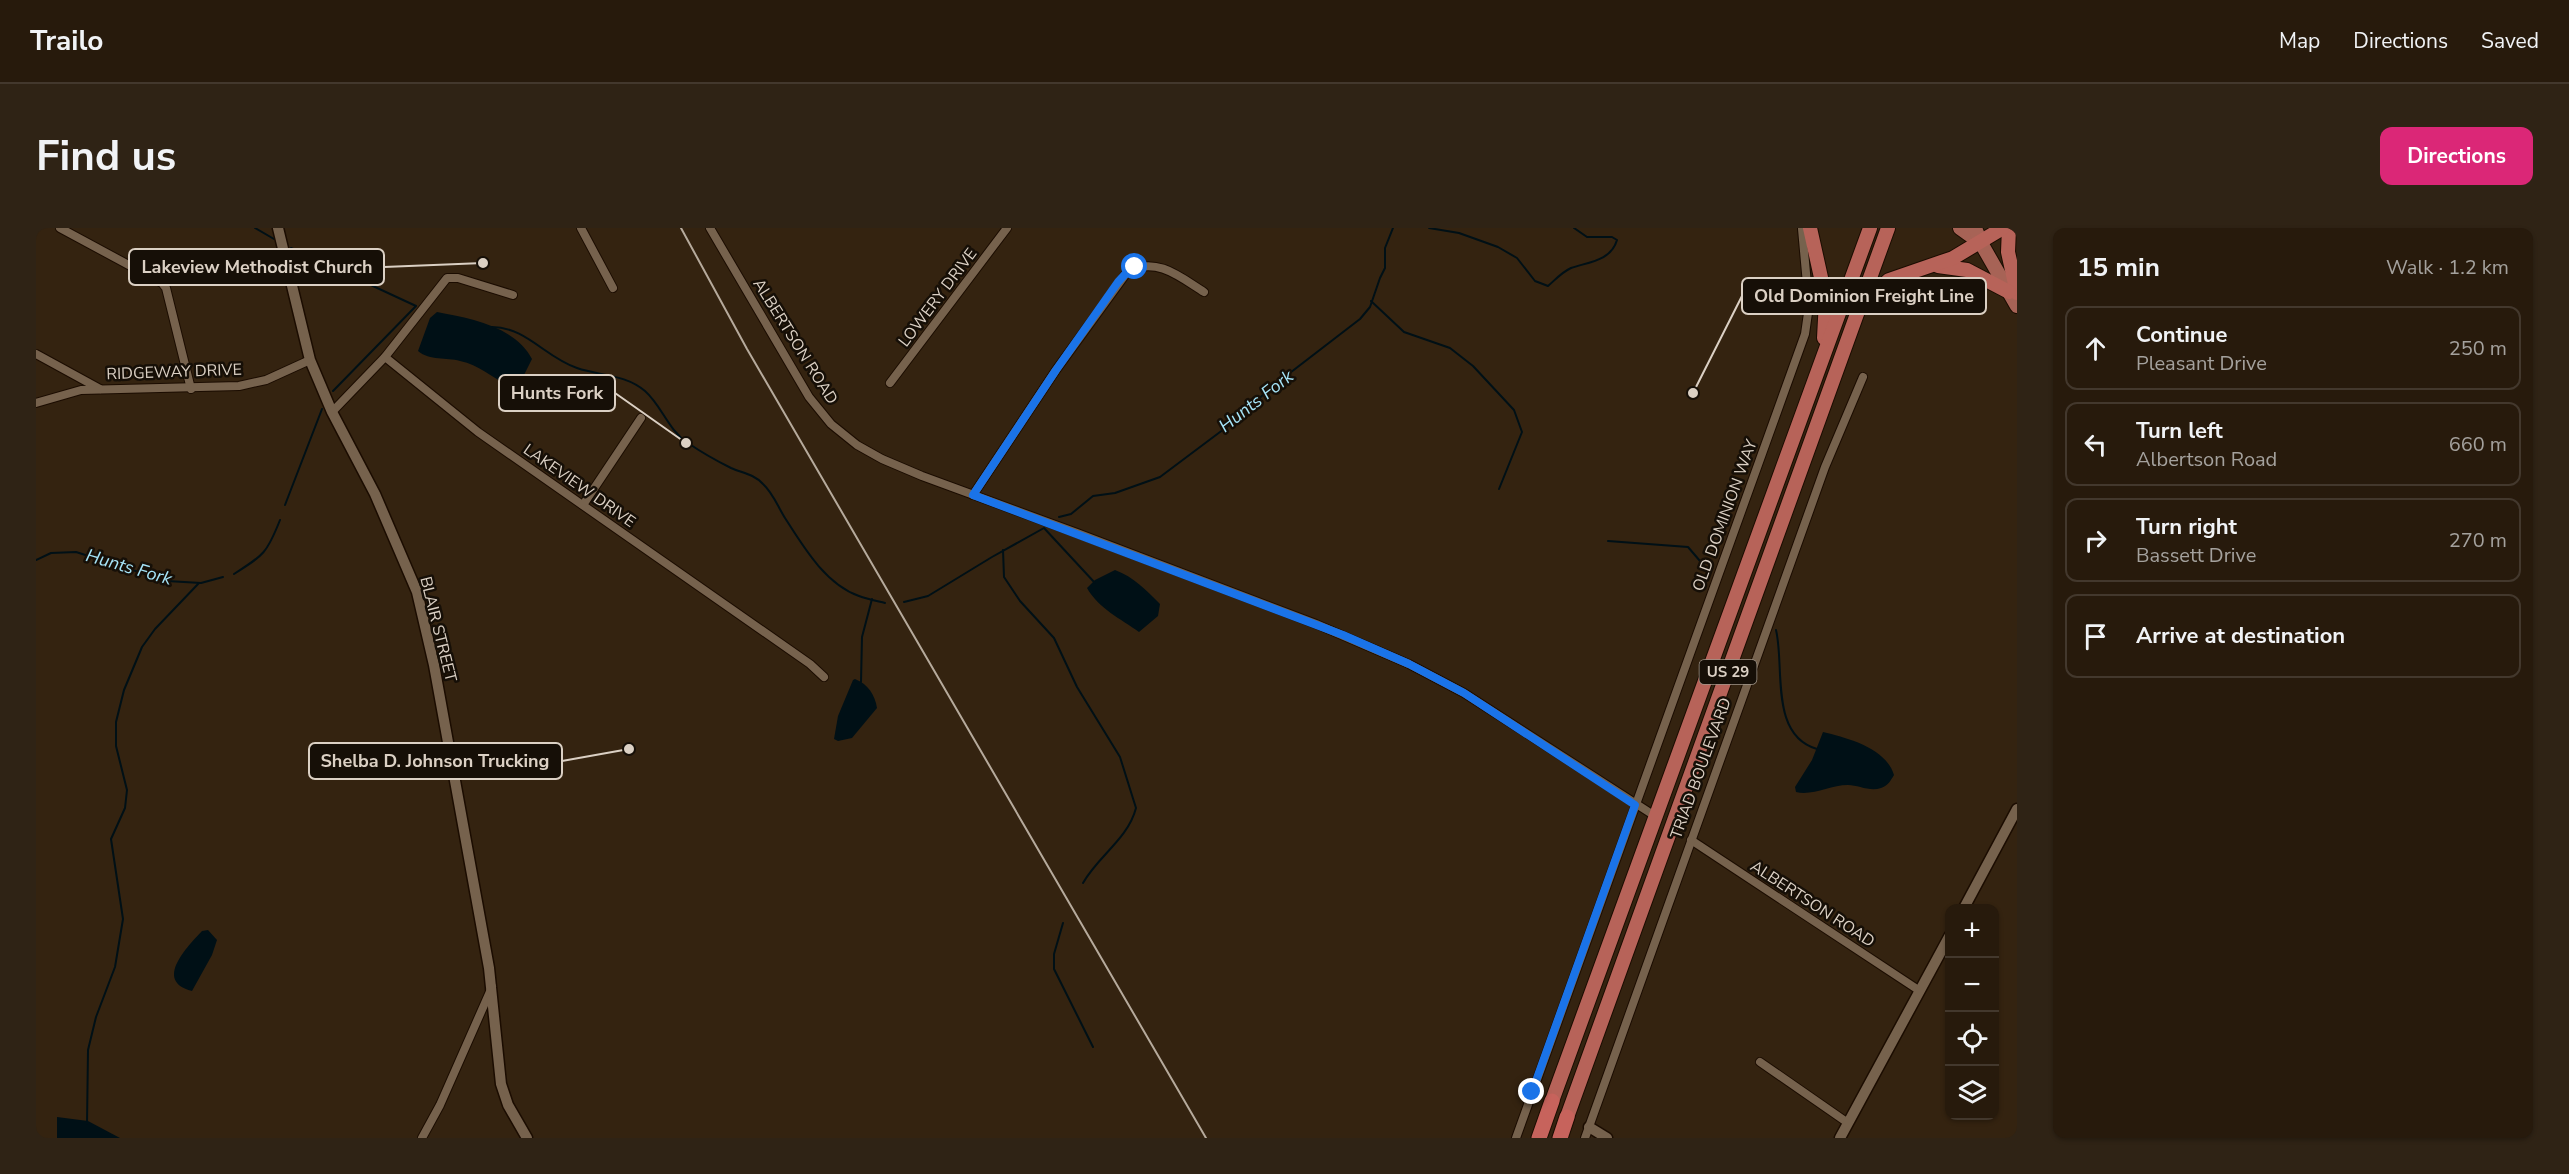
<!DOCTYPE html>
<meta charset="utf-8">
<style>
body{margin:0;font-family:"Nunito Sans",sans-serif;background:#2f2315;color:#f1f3f6}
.controls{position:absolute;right:18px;bottom:18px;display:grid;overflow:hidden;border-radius:12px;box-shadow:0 2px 4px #0004}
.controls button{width:54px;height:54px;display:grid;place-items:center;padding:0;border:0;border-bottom:2px solid #43382d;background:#271a0c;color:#f1f3f6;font:30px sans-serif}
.stop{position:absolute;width:18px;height:18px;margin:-14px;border:4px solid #1a73e8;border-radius:50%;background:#fff}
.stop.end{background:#1a73e8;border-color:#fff;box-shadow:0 2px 6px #0008}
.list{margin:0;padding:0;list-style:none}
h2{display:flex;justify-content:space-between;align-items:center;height:78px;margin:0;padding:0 24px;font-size:26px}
h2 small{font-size:20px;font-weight:400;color:#a4a19d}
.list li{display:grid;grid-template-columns:39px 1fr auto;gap:18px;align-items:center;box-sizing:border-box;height:84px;margin:0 12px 12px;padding:0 12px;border:2px solid #43382d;border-radius:12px}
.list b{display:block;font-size:22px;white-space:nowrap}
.list p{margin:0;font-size:20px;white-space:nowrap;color:#a4a19d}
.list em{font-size:20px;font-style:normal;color:#a4a19d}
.icon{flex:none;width:33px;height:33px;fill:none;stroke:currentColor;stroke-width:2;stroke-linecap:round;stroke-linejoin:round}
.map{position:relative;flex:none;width:1981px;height:910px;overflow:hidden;border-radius:12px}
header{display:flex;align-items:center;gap:36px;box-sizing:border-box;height:84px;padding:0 30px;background:#271a0c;border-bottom:2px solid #43382d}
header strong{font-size:28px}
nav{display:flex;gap:33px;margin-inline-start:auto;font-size:21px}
.intro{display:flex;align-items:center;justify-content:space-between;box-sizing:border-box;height:144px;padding:0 36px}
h1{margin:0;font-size:42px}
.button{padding:15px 27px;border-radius:12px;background:#db2777;color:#fff;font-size:21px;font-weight:700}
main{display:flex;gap:36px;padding:0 36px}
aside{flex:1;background:#271a0c;border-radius:12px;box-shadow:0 2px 4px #0004}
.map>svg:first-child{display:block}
.water{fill:#001016}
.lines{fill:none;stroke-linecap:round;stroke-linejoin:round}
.stream{stroke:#001016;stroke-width:2}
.minor-casing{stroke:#1b0c00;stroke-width:10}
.tertiary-casing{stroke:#1b0c00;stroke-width:13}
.primary-casing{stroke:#1b0c00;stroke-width:16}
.trunk-casing{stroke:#1b0c00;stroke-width:16}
.motorway-casing{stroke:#1b0c00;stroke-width:17}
.minor{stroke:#76624d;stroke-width:8}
.tertiary{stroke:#76624d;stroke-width:10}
.primary{stroke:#a76356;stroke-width:14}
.trunk{stroke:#b76359;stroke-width:14}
.motorway{stroke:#c7635c;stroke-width:15}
.rail{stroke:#b6aa9c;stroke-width:2}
.route{stroke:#1a73e8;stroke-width:8}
.labels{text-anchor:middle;stroke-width:5;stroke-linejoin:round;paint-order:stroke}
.shield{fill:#160f07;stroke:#a0968b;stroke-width:1.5}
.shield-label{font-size:15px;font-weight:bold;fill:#dbd0c4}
.street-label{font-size:16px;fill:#dbd0c4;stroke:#160f07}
.water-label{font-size:18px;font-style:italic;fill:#a6e4f8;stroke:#160f07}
.leader{fill:none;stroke:#dbd0c4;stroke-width:2}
.callout-dot{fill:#dbd0c4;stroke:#160f07;stroke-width:2}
.callout{fill:#160f07;stroke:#dbd0c4;stroke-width:2}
.callout-label{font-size:18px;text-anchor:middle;font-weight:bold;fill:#dbd0c4}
</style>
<header>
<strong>Trailo</strong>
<nav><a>Map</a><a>Directions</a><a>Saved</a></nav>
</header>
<div class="intro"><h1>Find us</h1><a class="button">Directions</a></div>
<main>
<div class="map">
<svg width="1981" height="910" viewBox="0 0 1981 910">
<rect width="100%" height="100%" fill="#342310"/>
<g class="water">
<path d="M401,84C433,90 479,98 496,131L485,153L472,157C455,149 443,137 424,133C410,129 394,133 382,123L394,90Z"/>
<path d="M1079,342C1098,349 1110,362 1124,376L1122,388L1103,404C1085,391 1062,380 1051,360L1059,352Z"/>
<path d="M819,451C832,456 839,467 841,480L816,510L802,513L798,511L802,488L817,452Z"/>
<path d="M1787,504C1812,510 1850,520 1858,547C1855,552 1852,558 1845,560C1834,564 1822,557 1812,557C1794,557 1777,568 1760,564L1759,559L1776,532Z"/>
<path d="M172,702L181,712L176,727L156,763C117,753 152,718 166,703Z"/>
<polygon points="21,889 52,893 84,910 21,910"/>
</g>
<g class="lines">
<g class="stream">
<polyline points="219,0 238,11"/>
<path d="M1393,0L1423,5L1462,19L1481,30L1499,53L1512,58C1519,52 1526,44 1535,40C1552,34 1575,33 1581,12L1576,9H1551L1538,0"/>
<polyline points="255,20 380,78 297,163"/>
<polyline points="1335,73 1368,104 1414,120 1437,138 1478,182 1486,204 1463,261"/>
<path d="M456,99C490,99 510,130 541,140C564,148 589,146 609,163C626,178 632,202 652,215C665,224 681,233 695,240C706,245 718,246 727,256C737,265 742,279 749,290C767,318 789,356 823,368C831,371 841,373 849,375"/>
<polyline points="249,277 286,181"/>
<polyline points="1023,289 1035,286 1057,268 1079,265 1124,249 1204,189 1233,161 1324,91 1334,79 1344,50 1349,40 1349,20 1357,0"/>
<polyline points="1572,313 1652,319 1670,340"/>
<path d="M967,322L968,349L984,373L1018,410L1041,459L1084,529L1100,580C1092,611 1062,628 1047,655"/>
<polyline points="0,332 15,325 40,324 131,353 165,355 187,349"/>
<path d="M198,346C228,327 231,325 244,292"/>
<polyline points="868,374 892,368 956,329 1008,300 1059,355"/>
<path d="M1740,402C1749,439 1733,507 1781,521"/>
<polyline points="825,454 826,409 836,371"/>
<polyline points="1027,695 1018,726 1018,741 1057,819"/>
<polyline points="51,896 52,822 60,789 79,739 87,691 75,611 89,580 91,562 80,518 80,494 88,462 106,419 119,401 163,355"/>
</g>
<defs>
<g id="minor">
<polyline points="24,0 126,55 130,60 155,161"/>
<polyline points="545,0 577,60"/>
<polyline points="674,0 773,169 795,196 821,217 846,231 886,248 1041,305 1280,396 1373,436 1428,465 1619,588"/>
<polyline points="0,126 64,161"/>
<polyline points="349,129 442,204 774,436 788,449"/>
<polyline points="854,155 971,0"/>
<polyline points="0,175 45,162 203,158 230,152 274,132"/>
<polyline points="296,184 349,129 411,50 422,50 477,67"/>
<path d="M937,267L1020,142L1092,43C1121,29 1143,48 1168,64"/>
<polyline points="547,277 605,190"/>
<polyline points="1655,612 1884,763"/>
<polyline points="1724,834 1812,895"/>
<polyline points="386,910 404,877 456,759"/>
<polyline points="1480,910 1769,106 1773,78 1766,1"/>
<polyline points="1549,910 1789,239 1827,149"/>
</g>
<g id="tertiary">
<polyline points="242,0 274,132 296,184 339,266 381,364 398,437 453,740 465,856 472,877 491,910"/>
<polyline points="1928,680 1981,581"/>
<polyline points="1553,899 1571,910"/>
<polyline points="1804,910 1914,707"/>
</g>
<g id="primary">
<polyline points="1924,0 1945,15"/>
<polyline points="1939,0 1945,15 1981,78"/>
</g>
<g id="trunk">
<polyline points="1774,0 1790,72 1788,110"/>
<polyline points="1973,0 1972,24 1981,65"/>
<polyline points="1902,38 1931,42 1973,64"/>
<polyline points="1830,78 1839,65 1853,52 1917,30 1967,0"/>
<polyline points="1516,873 1834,0"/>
<polyline points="1531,889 1852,0"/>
</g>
<g id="motorway">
<polyline points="1503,910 1516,873"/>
<polyline points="1524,910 1531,889"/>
</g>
</defs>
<use href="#minor" class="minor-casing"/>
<use href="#tertiary" class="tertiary-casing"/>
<use href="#primary" class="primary-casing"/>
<use href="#trunk" class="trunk-casing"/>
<use href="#motorway" class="motorway-casing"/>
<use href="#minor" class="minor"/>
<use href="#tertiary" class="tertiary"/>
<use href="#primary" class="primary"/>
<use href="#trunk" class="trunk"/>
<use href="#motorway" class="motorway"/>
<polyline class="rail" points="645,0 711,121 1170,910"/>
</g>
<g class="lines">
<polyline class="route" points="1099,39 1092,43 1082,54 1020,142 937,267 1307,407 1373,436 1428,465 1599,577 1496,864"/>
</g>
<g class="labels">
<rect class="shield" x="1663.5" y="432" width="57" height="24" rx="4.5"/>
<g class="shield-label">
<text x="1692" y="449">US 29</text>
</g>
<g class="street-label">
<text transform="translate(901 69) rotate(-53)" y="6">LOWERY DRIVE</text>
<text transform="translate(760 113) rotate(58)" y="6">ALBERTSON ROAD</text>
<text transform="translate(138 143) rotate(-2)" y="6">RIDGEWAY DRIVE</text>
<text transform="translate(544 257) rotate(35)" y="6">LAKEVIEW DRIVE</text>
<text transform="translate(1688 287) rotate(-70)" y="6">OLD DOMINION WAY</text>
<text transform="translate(403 401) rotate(76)" y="6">BLAIR STREET</text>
<text transform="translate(1664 540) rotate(-70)" y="6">TRIAD BOULEVARD</text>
<text transform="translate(1777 675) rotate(33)" y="6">ALBERTSON ROAD</text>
</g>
<g class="water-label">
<text transform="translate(1220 173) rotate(-38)" y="6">Hunts Fork</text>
<text transform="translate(93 339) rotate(16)" y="6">Hunts Fork</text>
</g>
</g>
<path class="leader" d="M447 35L348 39M1657 165L1706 68M650 215L579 165M593 521L526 533"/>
<g class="callout-dot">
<circle cx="447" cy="35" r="6"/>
<circle cx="1657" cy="165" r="6"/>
<circle cx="650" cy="215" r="6"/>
<circle cx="593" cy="521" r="6"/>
</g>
<g class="callout">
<rect x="93" y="21" width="255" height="36" rx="6"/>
<rect x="1706" y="50" width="244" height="36" rx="6"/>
<rect x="463" y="147" width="116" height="36" rx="6"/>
<rect x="273" y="515" width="253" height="36" rx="6"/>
</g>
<g class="callout-label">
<text x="221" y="45">Lakeview Methodist Church</text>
<text x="1828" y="74">Old Dominion Freight Line</text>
<text x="521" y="171">Hunts Fork</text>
<text x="399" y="539">Shelba D. Johnson Trucking</text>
</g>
</svg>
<div class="controls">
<button>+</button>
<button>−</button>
<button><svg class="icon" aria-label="locate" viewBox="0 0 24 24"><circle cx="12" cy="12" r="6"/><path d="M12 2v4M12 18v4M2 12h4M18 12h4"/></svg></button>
<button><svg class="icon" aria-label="layers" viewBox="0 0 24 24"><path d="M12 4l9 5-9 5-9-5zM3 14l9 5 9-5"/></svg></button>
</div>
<div class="stop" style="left:1099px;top:39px"></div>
<div class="stop end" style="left:1496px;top:864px"></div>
</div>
<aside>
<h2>15 min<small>Walk · 1.2 km</small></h2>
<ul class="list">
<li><svg class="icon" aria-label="ahead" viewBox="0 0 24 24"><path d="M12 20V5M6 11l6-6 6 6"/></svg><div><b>Continue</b><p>Pleasant Drive</p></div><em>250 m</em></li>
<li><svg class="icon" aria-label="left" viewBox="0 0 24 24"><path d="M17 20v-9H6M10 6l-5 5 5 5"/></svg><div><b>Turn left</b><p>Albertson Road</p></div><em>660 m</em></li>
<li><svg class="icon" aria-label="right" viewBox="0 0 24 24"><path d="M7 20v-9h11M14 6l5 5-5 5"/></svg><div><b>Turn right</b><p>Bassett Drive</p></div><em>270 m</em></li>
<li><svg class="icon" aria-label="arrive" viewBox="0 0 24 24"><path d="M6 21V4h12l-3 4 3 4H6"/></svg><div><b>Arrive at destination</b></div></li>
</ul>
</aside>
</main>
